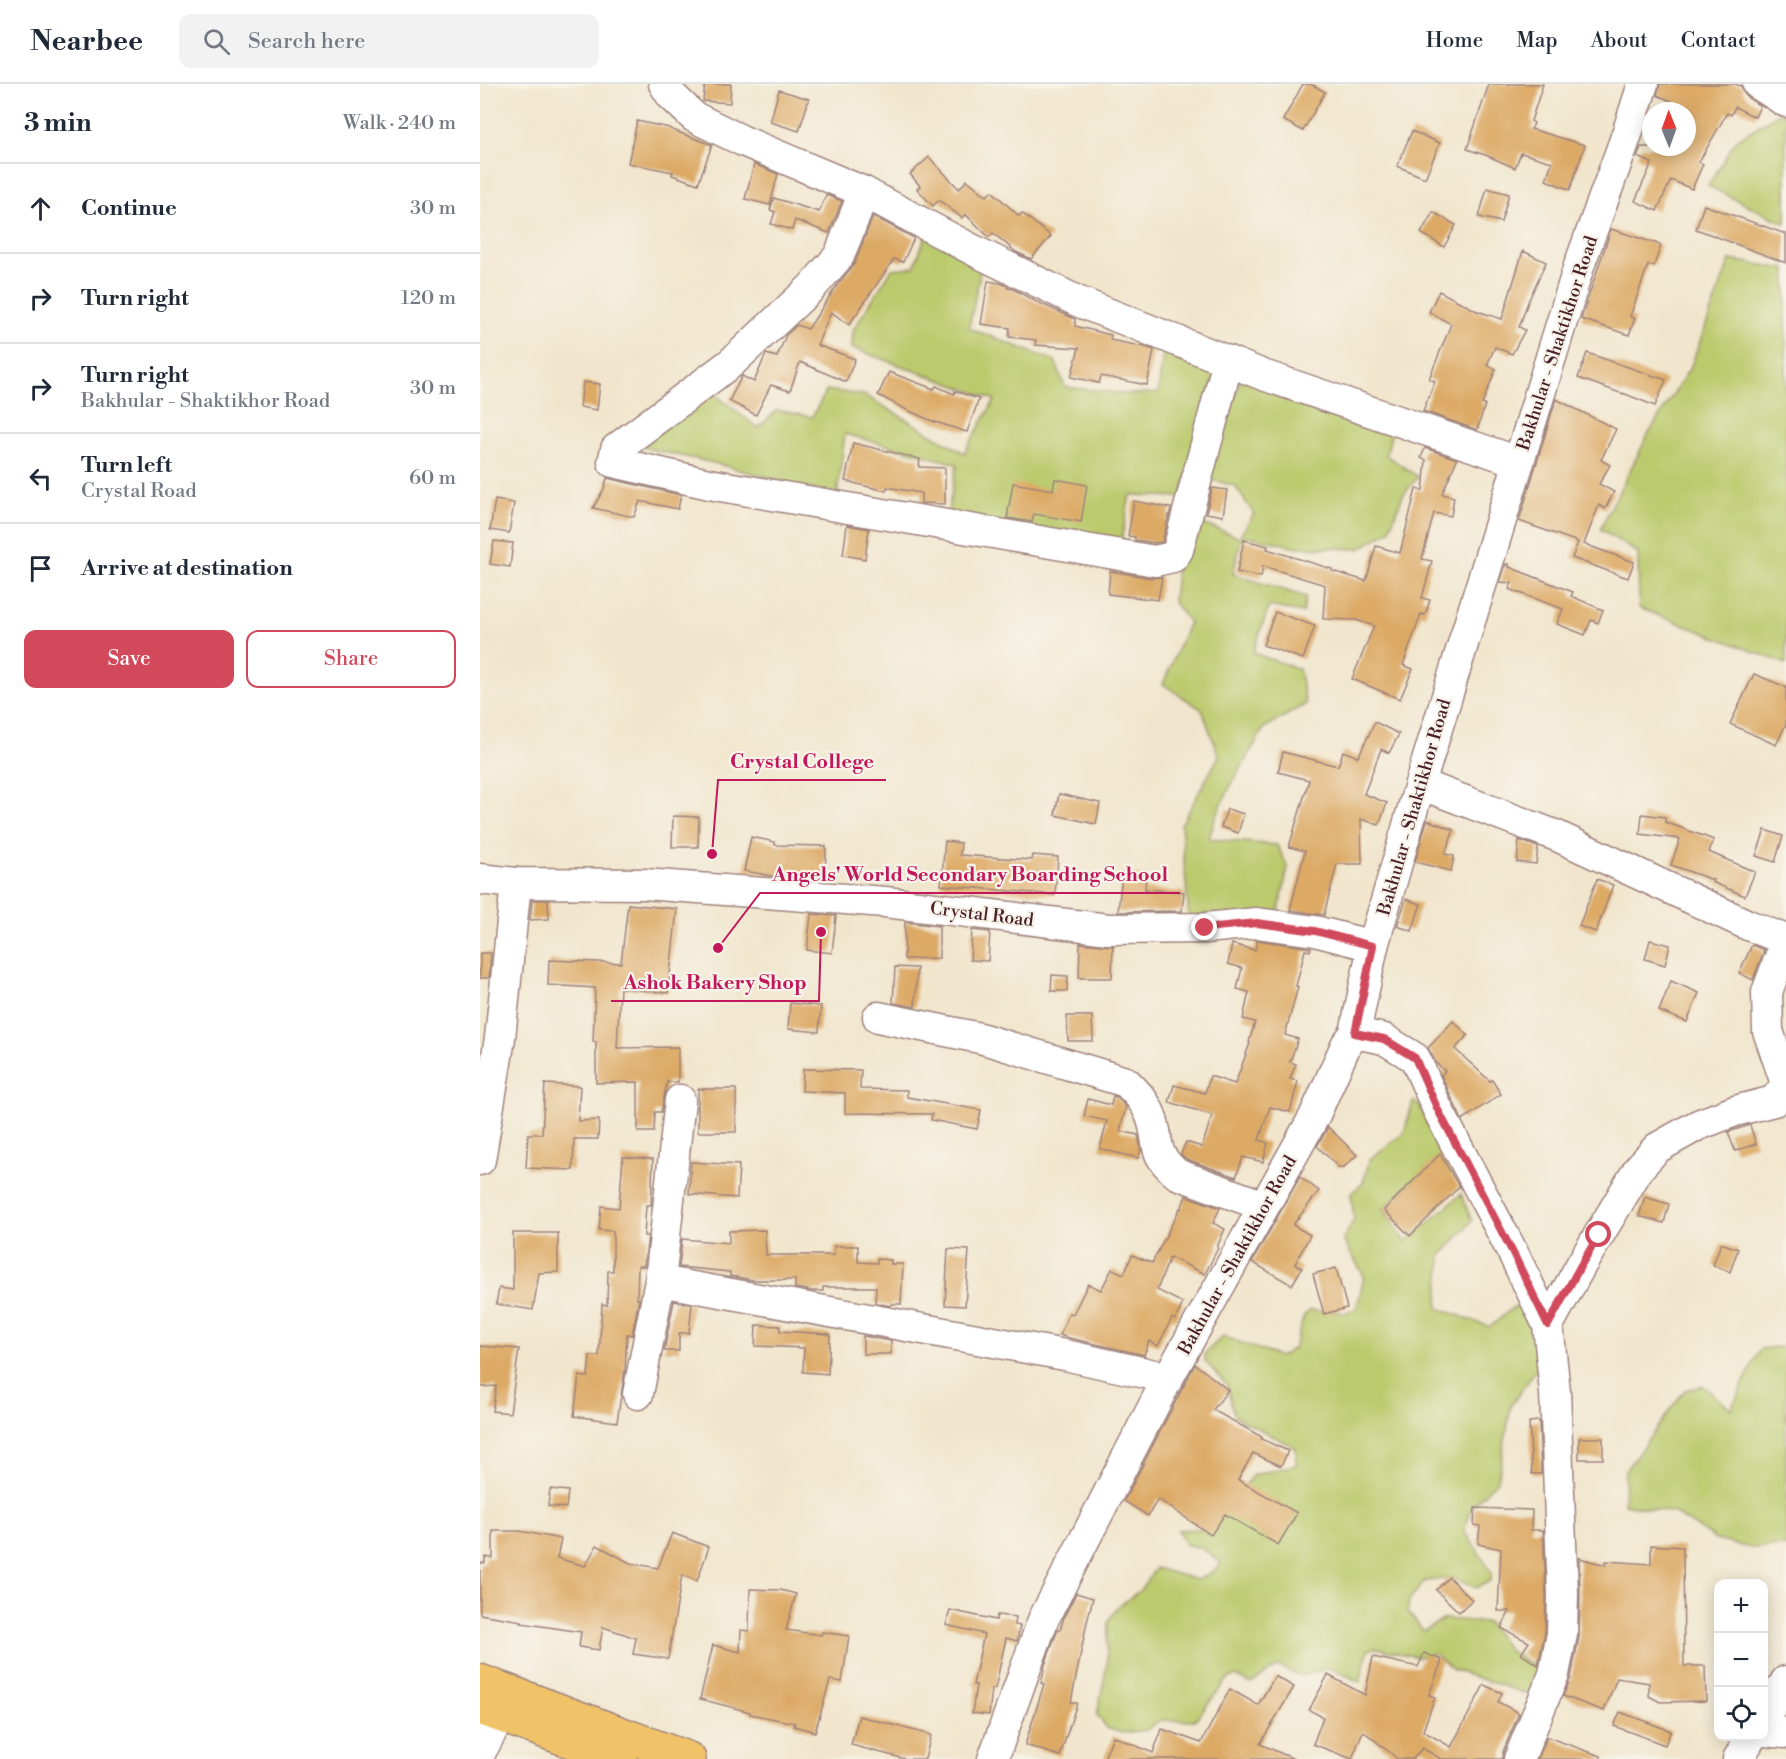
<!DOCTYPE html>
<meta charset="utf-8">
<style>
body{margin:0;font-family:"Libre Bodoni",serif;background:#f2f2f3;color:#1f2937}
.controls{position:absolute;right:18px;bottom:18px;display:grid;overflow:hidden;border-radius:12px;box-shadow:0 3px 15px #0003}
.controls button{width:54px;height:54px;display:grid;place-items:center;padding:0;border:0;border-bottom:2px solid #e0e1e3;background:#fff;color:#1f2937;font:30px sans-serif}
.compass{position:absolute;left:1162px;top:18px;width:54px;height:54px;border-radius:50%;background:#fff;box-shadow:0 3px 15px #0003;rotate:359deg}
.stop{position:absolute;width:18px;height:18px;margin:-14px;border:4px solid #d1495b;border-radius:50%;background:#fff}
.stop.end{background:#d1495b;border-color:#fff;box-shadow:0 2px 6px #0008}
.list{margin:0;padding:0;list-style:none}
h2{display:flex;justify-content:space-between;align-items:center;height:78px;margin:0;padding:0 24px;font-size:26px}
h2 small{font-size:20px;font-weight:400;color:#747a83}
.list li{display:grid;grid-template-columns:39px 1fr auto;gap:18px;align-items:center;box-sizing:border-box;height:90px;padding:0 24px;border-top:2px solid #e0e1e3}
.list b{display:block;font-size:22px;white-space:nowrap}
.list p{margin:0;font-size:20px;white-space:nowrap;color:#747a83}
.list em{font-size:20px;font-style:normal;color:#747a83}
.actions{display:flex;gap:12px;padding:18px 24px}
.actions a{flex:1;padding:14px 0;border:2px solid #d1495b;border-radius:12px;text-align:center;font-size:21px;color:#d1495b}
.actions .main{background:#d1495b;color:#fff}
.icon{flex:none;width:33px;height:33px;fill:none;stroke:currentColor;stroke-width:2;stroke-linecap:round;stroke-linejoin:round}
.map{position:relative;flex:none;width:1306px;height:1675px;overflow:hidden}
header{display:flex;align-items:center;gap:36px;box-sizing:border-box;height:84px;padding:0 30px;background:#fff;border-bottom:2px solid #e0e1e3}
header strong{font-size:28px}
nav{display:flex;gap:33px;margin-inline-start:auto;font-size:21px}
.search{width:420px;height:54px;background:#f2f2f3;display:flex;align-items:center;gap:15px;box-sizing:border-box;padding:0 21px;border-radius:12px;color:#747a83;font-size:22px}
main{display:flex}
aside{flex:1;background:#fff}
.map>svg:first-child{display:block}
.green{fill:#bbca6d;stroke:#82744c;stroke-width:1.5}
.building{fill:#da6}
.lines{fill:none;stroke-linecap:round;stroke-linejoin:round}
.minor-casing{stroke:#9e827c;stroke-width:33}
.highway-casing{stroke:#9e827c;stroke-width:36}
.minor{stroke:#fff;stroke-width:30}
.highway{stroke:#f0c369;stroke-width:33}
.route{stroke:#d1495b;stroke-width:8}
.labels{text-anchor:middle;stroke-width:4.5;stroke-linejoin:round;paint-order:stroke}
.street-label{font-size:18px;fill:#4a1f2b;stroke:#f7f3e8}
.leader{fill:none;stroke:#c2185b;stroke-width:2}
.callout-dot{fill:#c2185b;stroke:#f7f3e8;stroke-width:2}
.callout-label{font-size:20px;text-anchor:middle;font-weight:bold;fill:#c2185b;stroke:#f7f3e8;stroke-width:4.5;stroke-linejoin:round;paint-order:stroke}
</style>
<header>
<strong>Nearbee</strong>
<div class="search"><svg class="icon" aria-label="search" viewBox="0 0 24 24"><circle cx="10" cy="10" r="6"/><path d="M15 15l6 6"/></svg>Search here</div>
<nav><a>Home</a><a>Map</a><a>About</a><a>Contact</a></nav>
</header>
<main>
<aside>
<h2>3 min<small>Walk · 240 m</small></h2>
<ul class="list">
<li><svg class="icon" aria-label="ahead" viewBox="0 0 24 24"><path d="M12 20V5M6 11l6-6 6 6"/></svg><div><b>Continue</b></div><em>30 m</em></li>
<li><svg class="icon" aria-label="right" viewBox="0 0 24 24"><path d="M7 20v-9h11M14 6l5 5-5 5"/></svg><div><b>Turn right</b></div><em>120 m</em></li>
<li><svg class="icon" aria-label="right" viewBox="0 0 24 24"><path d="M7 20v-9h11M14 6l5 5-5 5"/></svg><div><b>Turn right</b><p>Bakhular - Shaktikhor Road</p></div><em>30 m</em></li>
<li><svg class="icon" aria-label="left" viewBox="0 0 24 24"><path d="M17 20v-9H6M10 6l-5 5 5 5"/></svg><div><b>Turn left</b><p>Crystal Road</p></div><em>60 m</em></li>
<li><svg class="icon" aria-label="arrive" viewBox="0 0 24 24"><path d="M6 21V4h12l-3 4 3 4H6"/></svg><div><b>Arrive at destination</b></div></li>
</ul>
<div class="actions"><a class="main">Save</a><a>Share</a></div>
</aside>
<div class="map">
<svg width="1306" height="1675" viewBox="0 0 1306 1675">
<rect width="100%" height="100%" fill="#f7f3e8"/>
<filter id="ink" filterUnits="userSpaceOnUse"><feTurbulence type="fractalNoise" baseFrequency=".0167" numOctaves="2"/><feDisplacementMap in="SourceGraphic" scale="12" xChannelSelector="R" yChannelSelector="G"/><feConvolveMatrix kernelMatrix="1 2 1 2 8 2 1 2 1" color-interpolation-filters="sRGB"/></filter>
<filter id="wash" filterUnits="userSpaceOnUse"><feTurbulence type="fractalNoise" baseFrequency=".008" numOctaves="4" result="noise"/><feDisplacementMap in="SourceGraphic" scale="24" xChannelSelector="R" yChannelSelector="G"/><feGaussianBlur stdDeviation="1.35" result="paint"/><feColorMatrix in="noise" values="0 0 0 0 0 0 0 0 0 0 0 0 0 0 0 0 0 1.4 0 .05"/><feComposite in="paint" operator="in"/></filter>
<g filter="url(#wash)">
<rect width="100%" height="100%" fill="#f1e6cd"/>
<g class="green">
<polygon points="1299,29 1306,32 1306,140 1228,102 1256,56"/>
<polygon points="446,151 501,184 489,244 575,277 585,303 649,310 678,309 684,262 738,282 701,413 650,411 640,463 467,433 477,380 365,350 357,412 234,379 161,363 232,308 278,344 297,326 332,333 347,306 384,311 484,369 515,316 372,264 373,246 412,185 434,183"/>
<polygon points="1250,176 1306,185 1306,580 1159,524 1158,469 1120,445 1169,349 1211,282"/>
<polygon points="761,294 912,348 906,371 938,393 923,411 909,447 879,465 817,463 767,452 761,456 753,490 826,513 823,529 789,522 773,569 819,585 826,620 784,644 751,701 735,734 729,755 797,761 808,783 798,831 709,835 701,741 739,672 722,626 683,600 709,538 693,517 696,486 720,439 759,453 774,430 755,402 727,395"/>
<polygon points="933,1017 940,1022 961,1071 903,1125 926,1158 981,1110 992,1137 961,1172 958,1224 1010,1243 1031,1225 1049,1219 1071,1265 1031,1321 1018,1396 994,1420 984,1446 1012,1489 1010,1497 997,1504 972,1494 945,1497 929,1516 928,1528 943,1547 965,1535 1007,1538 1029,1567 1061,1586 1061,1602 1047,1610 973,1586 954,1569 938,1573 896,1564 888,1566 880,1598 850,1584 820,1592 798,1582 771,1600 756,1592 748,1595 714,1637 680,1636 667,1646 642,1649 627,1644 617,1631 627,1581 628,1538 638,1523 660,1506 676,1484 718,1496 735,1486 741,1479 722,1464 705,1460 698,1446 732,1444 773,1391 816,1381 816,1364 754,1332 747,1301 725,1277 725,1269 743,1252 800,1273 814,1264 824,1232 830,1226 865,1229 877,1224 884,1192 863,1156 874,1135 871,1110 883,1099 890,1075 924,1049"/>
<polygon points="1306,1262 1306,1462 1271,1464 1236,1456 1195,1429 1144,1420 1145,1387 1205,1306 1223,1302 1251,1325 1280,1265"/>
</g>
<g id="blocks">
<g class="building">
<polygon points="225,0 251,0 250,19 223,17"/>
<polygon points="823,0 831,0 845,8 823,47 803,36"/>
<polygon points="1009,0 1063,0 1051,37 1054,39 1051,45 1105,61 1090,106 1066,96 1072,78 1041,69 1035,84 1008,72 987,65"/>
<polygon points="1180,0 1256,0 1262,3 1263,8 1268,14 1280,22 1275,33 1255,23 1251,31 1247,29 1219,78 1223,80 1212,105 1191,96 1177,127 1155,117 1172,79 1157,73 1161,63 1207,63 1207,27 1187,27 1191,17 1177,11"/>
<polygon points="299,6 329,15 319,47 290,38"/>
<polygon points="157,37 190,44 190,45 232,61 218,100 192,91 193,88 148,79"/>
<polygon points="932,47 960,59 945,94 917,82"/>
<polygon points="449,73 479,105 487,96 507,112 512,107 539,132 542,129 571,152 551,175 536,168 513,149 509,153 485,130 482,134 459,116 453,122 437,105 440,102 430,90"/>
<polygon points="274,80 298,90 290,121 265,115"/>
<polygon points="1007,104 1029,110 1021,138 999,133"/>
<polygon points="346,111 362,117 349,149 315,136 312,146 291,140 295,128 290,126 294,114 339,128"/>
<polygon points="1224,121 1306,150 1306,179 1216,145"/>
<polygon points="953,128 976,141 964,163 941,149"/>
<polygon points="393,132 434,154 423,178 414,175 369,241 351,228 337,261 375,275 366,298 320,278 310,307 291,301 276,331 249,317 262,292 274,298 286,270 297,273 306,251 317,241 328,245 358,200 375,179"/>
<polygon points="1131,145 1181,161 1174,182 1168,181 1150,233 1155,234 1149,251 1101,235"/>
<polygon points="1043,167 1066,178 1048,218 1039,243 1045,246 1032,270 1015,263 1007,281 1016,285 1002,320 1005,321 997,346 943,327 955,297 949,295 971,240 949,228 959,207 997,227 1022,235"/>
<polygon points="508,197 520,199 528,202 527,204 533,205 555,217 595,235 595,242 631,251 630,256 665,263 674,266 667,301 621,292 619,299 591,293 599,264 555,261 556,256 529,253 530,244 501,240"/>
<polygon points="1107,269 1186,296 1175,322 1143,309 1143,310 1098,294"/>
<polygon points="409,288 454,305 456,302 474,310 475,307 499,315 487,348 452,337 427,326 398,311"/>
<polygon points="103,298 120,300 117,326 100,323"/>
<polygon points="1076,315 1136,345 1121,376 1130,381 1119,400 1134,408 1125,425 1119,421 1104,460 1154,478 1148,494 1092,474 1098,458 1039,437"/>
<polygon points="373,359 440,375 439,383 465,384 465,420 441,419 441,409 407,403 406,407 365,397"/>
<polygon points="945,364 977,375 962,410 974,413 971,432 954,429 942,475 952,477 942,514 950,516 945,531 941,530 923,581 933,585 920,615 872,595 894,542 876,536 843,535 845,501 783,482 781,493 757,488 764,456 788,462 787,465 852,485 852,487 886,497 896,462 920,469 936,405 943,407 946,376 941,374"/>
<polygon points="127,394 201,411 198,425 160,417 154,433 113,424 124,405"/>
<polygon points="575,395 607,401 601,438 554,430 552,438 527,434 533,399 573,406"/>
<polygon points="732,404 747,406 743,432 726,429"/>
<polygon points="15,416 34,419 29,449 10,446"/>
<polygon points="654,417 691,424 682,458 675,459 655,456 655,453 648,452"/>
<polygon points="367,441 389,445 385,475 363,471"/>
<polygon points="14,457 33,459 30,483 10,480"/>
<polygon points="1026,480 1029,480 1029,483 1093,508 1091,512 1123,526 1118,539 1111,536 1105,551 1077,540 1083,525 1029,505 1032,499 1020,498"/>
<polygon points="630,487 672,494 682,493 678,516 628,510"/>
<polygon points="795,528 835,542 823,575 783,561"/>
<polygon points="1274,590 1306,603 1306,640 1296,661 1250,640"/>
<polygon points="895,638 919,650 909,669 901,665 884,710 907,719 899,741 881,735 882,780 857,780 844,831 810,826 825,767 809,763 829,696 798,688 803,668 858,682 863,667 878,673"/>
<polygon points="579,710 620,719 616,740 575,731"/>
<polygon points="747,725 764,730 758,749 741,743"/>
<polygon points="1162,730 1185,733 1185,738 1234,756 1229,768 1275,788 1265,812 1232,798 1233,796 1191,781 1200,755 1160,750"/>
<polygon points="193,732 219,733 218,763 192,763"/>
<polygon points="947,736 974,746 965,770 974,772 971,787 935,778"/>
<polygon points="1285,746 1303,752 1295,778 1276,772"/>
<polygon points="271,753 295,758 295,761 346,762 345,795 292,792 264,787"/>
<polygon points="1039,756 1058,763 1056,780 1037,778"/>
<polygon points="465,757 481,759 480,771 552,776 553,771 578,773 575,811 461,801"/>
<polygon points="642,790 666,792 665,805 704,808 702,827 638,828"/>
<polygon points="1117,795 1133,801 1116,848 1099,842"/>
<polygon points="926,815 941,820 932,847 917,842"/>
<polygon points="52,816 68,816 69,835 50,836"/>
<polygon points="148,820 197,825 188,909 140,904 137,964 198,963 198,998 187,998 181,1028 175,1028 174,1048 158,1048 158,998 116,999 116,958 113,958 115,904 68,901 69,876 141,879"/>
<polygon points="331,830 356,832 352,869 327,866"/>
<polygon points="425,838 459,842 459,874 424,875"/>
<polygon points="492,846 510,848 508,877 490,876"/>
<polygon points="777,856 831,864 830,867 825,866 816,902 818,903 805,951 818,955 810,978 816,980 810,995 818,997 810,1028 790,1023 779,1056 788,1059 783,1078 763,1073 756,1093 706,1075 701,1070 706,1058 722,1063 732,1031 689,1018 694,1001 725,1009 730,992 755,1000 770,959 769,958 775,938 763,935 769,908 757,905 762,884 748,880 752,860 775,866"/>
<polygon points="1170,856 1190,861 1185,881 1165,875"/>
<polygon points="600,859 633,862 632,894 599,894"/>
<polygon points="1272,861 1284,866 1273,896 1259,889"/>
<polygon points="0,869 11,869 9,894 0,894"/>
<polygon points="415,883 437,884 435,923 413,919"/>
<polygon points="572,891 588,892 587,907 571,907"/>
<polygon points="1191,897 1219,909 1207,938 1179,927"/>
<polygon points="310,919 341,922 339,948 308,945"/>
<polygon points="587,932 612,932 613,957 588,957"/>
<polygon points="973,937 988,951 975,965 1010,997 1012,996 1021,1010 982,1036 961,991 965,987 956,979 948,964"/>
<polygon points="323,985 381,986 380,1005 427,1006 427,1013 501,1026 497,1045 451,1036 452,1030 365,1029 365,1009 322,1007"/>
<polygon points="65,1000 100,1002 98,1037 119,1036 118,1055 94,1055 93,1086 46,1084 48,1050 62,1050"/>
<rect x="218" y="1005" width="38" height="43"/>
<polygon points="633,1012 637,1013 646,1023 640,1047 658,1051 661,1066 658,1074 620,1065 627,1037 604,1032 608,1015 631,1021"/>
<polygon points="1270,1041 1276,1060 1255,1067 1248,1048"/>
<polygon points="848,1043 877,1071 864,1083 858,1083 837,1062"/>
<polygon points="960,1070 979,1103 930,1152 904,1126"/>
<polygon points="143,1073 173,1075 172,1099 171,1121 166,1121 164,1152 168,1152 164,1182 158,1182 157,1215 159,1215 152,1251 147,1250 145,1286 137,1338 94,1332 99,1292 108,1293 110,1272 119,1272 122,1220 127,1221 128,1187 133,1187 133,1147 119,1146 121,1122 139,1124"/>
<polygon points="211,1078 259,1081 257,1114 209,1110"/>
<polygon points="820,1093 839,1107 813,1141 830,1151 815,1180 822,1184 812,1201 772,1178"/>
<polygon points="706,1112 740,1124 733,1139 745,1145 737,1163 738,1164 725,1190 690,1173 677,1206 703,1219 695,1236 692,1234 678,1262 669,1257 664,1271 589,1254 580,1251 589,1229 593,1230 608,1200 621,1206 632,1185 644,1190 652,1171 672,1179 700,1124 701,1125"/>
<polygon points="1165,1113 1189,1120 1184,1139 1159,1132"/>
<polygon points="285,1146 286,1171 354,1171 354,1162 378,1162 378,1178 397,1179 397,1175 411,1176 411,1180 423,1180 421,1220 411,1220 411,1222 395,1219 396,1203 343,1203 343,1207 332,1207 315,1204 315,1196 273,1196 250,1192 250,1188 199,1183 202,1155 249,1159 249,1147"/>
<polygon points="33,1149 78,1149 78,1188 59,1189 53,1226 16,1220 19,1204 33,1206"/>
<polygon points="1241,1159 1258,1165 1250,1188 1233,1181"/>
<polygon points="468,1165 489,1166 485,1222 465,1221"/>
<polygon points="856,1184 867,1224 844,1230 833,1190"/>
<polygon points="194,1217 212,1220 209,1249 199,1249 199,1267 184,1267"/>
<polygon points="276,1241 300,1242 300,1247 350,1250 348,1290 323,1288 324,1264 275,1262"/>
<polygon points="383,1252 411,1257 411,1270 383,1270"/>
<polygon points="0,1262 39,1265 30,1329 12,1327 16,1302 0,1303"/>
<polygon points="715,1280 748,1306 733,1326 782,1353 781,1355 808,1367 801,1382 773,1369 758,1396 817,1429 798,1461 745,1430 731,1451 678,1415 668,1432 644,1417"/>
<polygon points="1059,1337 1061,1390 1052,1390 1049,1338"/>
<rect x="1099" y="1354" width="24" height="21"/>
<polygon points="70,1405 88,1407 86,1424 68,1422"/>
<polygon points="995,1424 1052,1426 1051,1446 1063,1446 1066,1510 1065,1548 1058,1581 1041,1570 1049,1558 1021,1544 1030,1527 1018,1527 1021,1465 998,1460 1000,1442 994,1441"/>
<polygon points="13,1447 40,1447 81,1455 77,1474 105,1482 117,1461 150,1479 178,1484 192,1449 229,1463 217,1497 202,1491 188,1575 153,1570 156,1554 123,1543 119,1566 99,1563 101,1548 41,1539 42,1537 0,1530 0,1479 5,1479 5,1473 13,1474"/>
<polygon points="1171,1461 1203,1463 1204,1582 1225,1582 1226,1617 1180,1618 1169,1612 1169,1599 1137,1594 1124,1627 1083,1612 1091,1593 1099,1553 1100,1510 1099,1474 1126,1481 1126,1477 1171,1480"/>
<polygon points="969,1493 992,1516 979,1528 956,1506"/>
<polygon points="270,1505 301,1506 316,1510 306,1546 341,1551 342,1548 369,1552 362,1598 350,1596 335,1648 314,1642 315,1639 270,1630 270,1628 220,1615 233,1561 260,1568 261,1546 269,1547"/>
<polygon points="596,1509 613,1514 607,1538 591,1618 597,1619 580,1672 545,1661 564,1600 561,1599 565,1581 578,1545 580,1546 584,1533"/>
<polygon points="470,1526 516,1536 517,1531 536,1533 535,1541 540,1542 537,1557 526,1554 515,1605 512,1605 509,1631 492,1629 496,1601 493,1601 504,1550 466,1541"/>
<polygon points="944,1569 962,1576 949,1611 955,1613 943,1647 971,1663 1004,1601 1022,1609 1018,1618 1039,1629 1023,1668 1022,1675 961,1675 942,1664 933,1675 918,1675 883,1647 872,1675 833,1660 843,1633 829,1626 848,1591 885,1611 893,1573 938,1583"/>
<polygon points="795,1592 814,1603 780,1660 814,1675 624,1675 633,1652 673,1669 682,1645 721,1659 750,1605 778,1621"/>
<polygon points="1140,1628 1191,1647 1185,1661 1134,1642"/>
<polygon points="379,1632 451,1651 445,1675 425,1675 371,1661"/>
<polygon points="1067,1653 1121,1672 1121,1675 1058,1675"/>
</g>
</g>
</g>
<g filter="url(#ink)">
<use href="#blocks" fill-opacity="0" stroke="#9e827c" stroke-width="1.5"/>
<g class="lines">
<defs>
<g id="minor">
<polyline points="184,0 191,11 214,33 263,57 384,108 495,167 597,217 783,291 1039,378"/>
<polyline points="1278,0 1306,18"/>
<polyline points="384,108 359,172 331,204 251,279 136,365 133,378 229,400 675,477 693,473 698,466 748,277"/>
<polyline points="940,700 1077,752 1268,841 1306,856"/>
<polyline points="0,795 36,799 164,800 405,818 628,845 725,844 777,839 835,847 893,862"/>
<polyline points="1306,857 1287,908 1288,947 1306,999"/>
<path d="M398,933L500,954L646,998C657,1009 665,1017 671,1032C681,1059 670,1067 697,1090L784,1122"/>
<polyline points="875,949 904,955 935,974 958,1026 1033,1169 1068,1241 1075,1308 1083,1510 1082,1550 1074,1590 1039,1675"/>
<polyline points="0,1076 20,954 36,799"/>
<polyline points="180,1197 585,1271 688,1294"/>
<polyline points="1068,1241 1101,1181 1159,1084 1177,1064 1218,1041 1255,1027 1294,1017 1306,1001"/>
<polyline points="158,1310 180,1197 200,1016"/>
<polyline points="1284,1634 1306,1597"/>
<polyline points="1284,1647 1306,1649"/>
<polyline points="0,1669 20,1632"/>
<polyline points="513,1675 563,1536 688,1294 834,1033 866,961 875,949 893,862 940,700 1099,182 1146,53 1163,0"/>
<polyline points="1258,1675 1272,1652"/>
</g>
<g id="highway">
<polyline points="0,1597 209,1675"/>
<polyline points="0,1624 140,1675"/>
</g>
</defs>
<use href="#minor" class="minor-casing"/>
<use href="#highway" class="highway-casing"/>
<use href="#minor" class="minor"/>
<use href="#highway" class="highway"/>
</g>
</g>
<g class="lines" filter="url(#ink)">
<polyline class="route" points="725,844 777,839 835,847 893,862 875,949 904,955 935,974 958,1026 1033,1169 1068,1241 1101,1181 1119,1151"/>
</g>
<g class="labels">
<g class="street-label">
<text transform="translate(1077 259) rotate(-72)" y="6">Bakhular - Shaktikhor Road</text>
<text transform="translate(934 723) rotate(-74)" y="6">Bakhular - Shaktikhor Road</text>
<text transform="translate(502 830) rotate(7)" y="6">Crystal Road</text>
<text transform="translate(757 1171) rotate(-61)" y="6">Bakhular - Shaktikhor Road</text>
</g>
</g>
<path class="leader" d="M232 770L238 696H406M238 864L280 809H700M341 848L339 917H131"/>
<g class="callout-dot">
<circle cx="232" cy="770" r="6"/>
<circle cx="238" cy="864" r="6"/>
<circle cx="341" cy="848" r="6"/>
</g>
<g class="callout-label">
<text x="322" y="684">Crystal College</text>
<text x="490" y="797">Angels' World Secondary Boarding School</text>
<text x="235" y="905">Ashok Bakery Shop</text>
</g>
</svg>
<div class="controls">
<button>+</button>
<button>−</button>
<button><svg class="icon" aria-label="locate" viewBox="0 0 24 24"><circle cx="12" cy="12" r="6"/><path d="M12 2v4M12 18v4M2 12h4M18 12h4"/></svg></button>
</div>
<svg class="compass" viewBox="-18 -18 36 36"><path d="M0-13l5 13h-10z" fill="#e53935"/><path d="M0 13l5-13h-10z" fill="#747a83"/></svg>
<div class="stop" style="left:1119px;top:1151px"></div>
<div class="stop end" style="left:725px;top:844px"></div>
</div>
</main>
